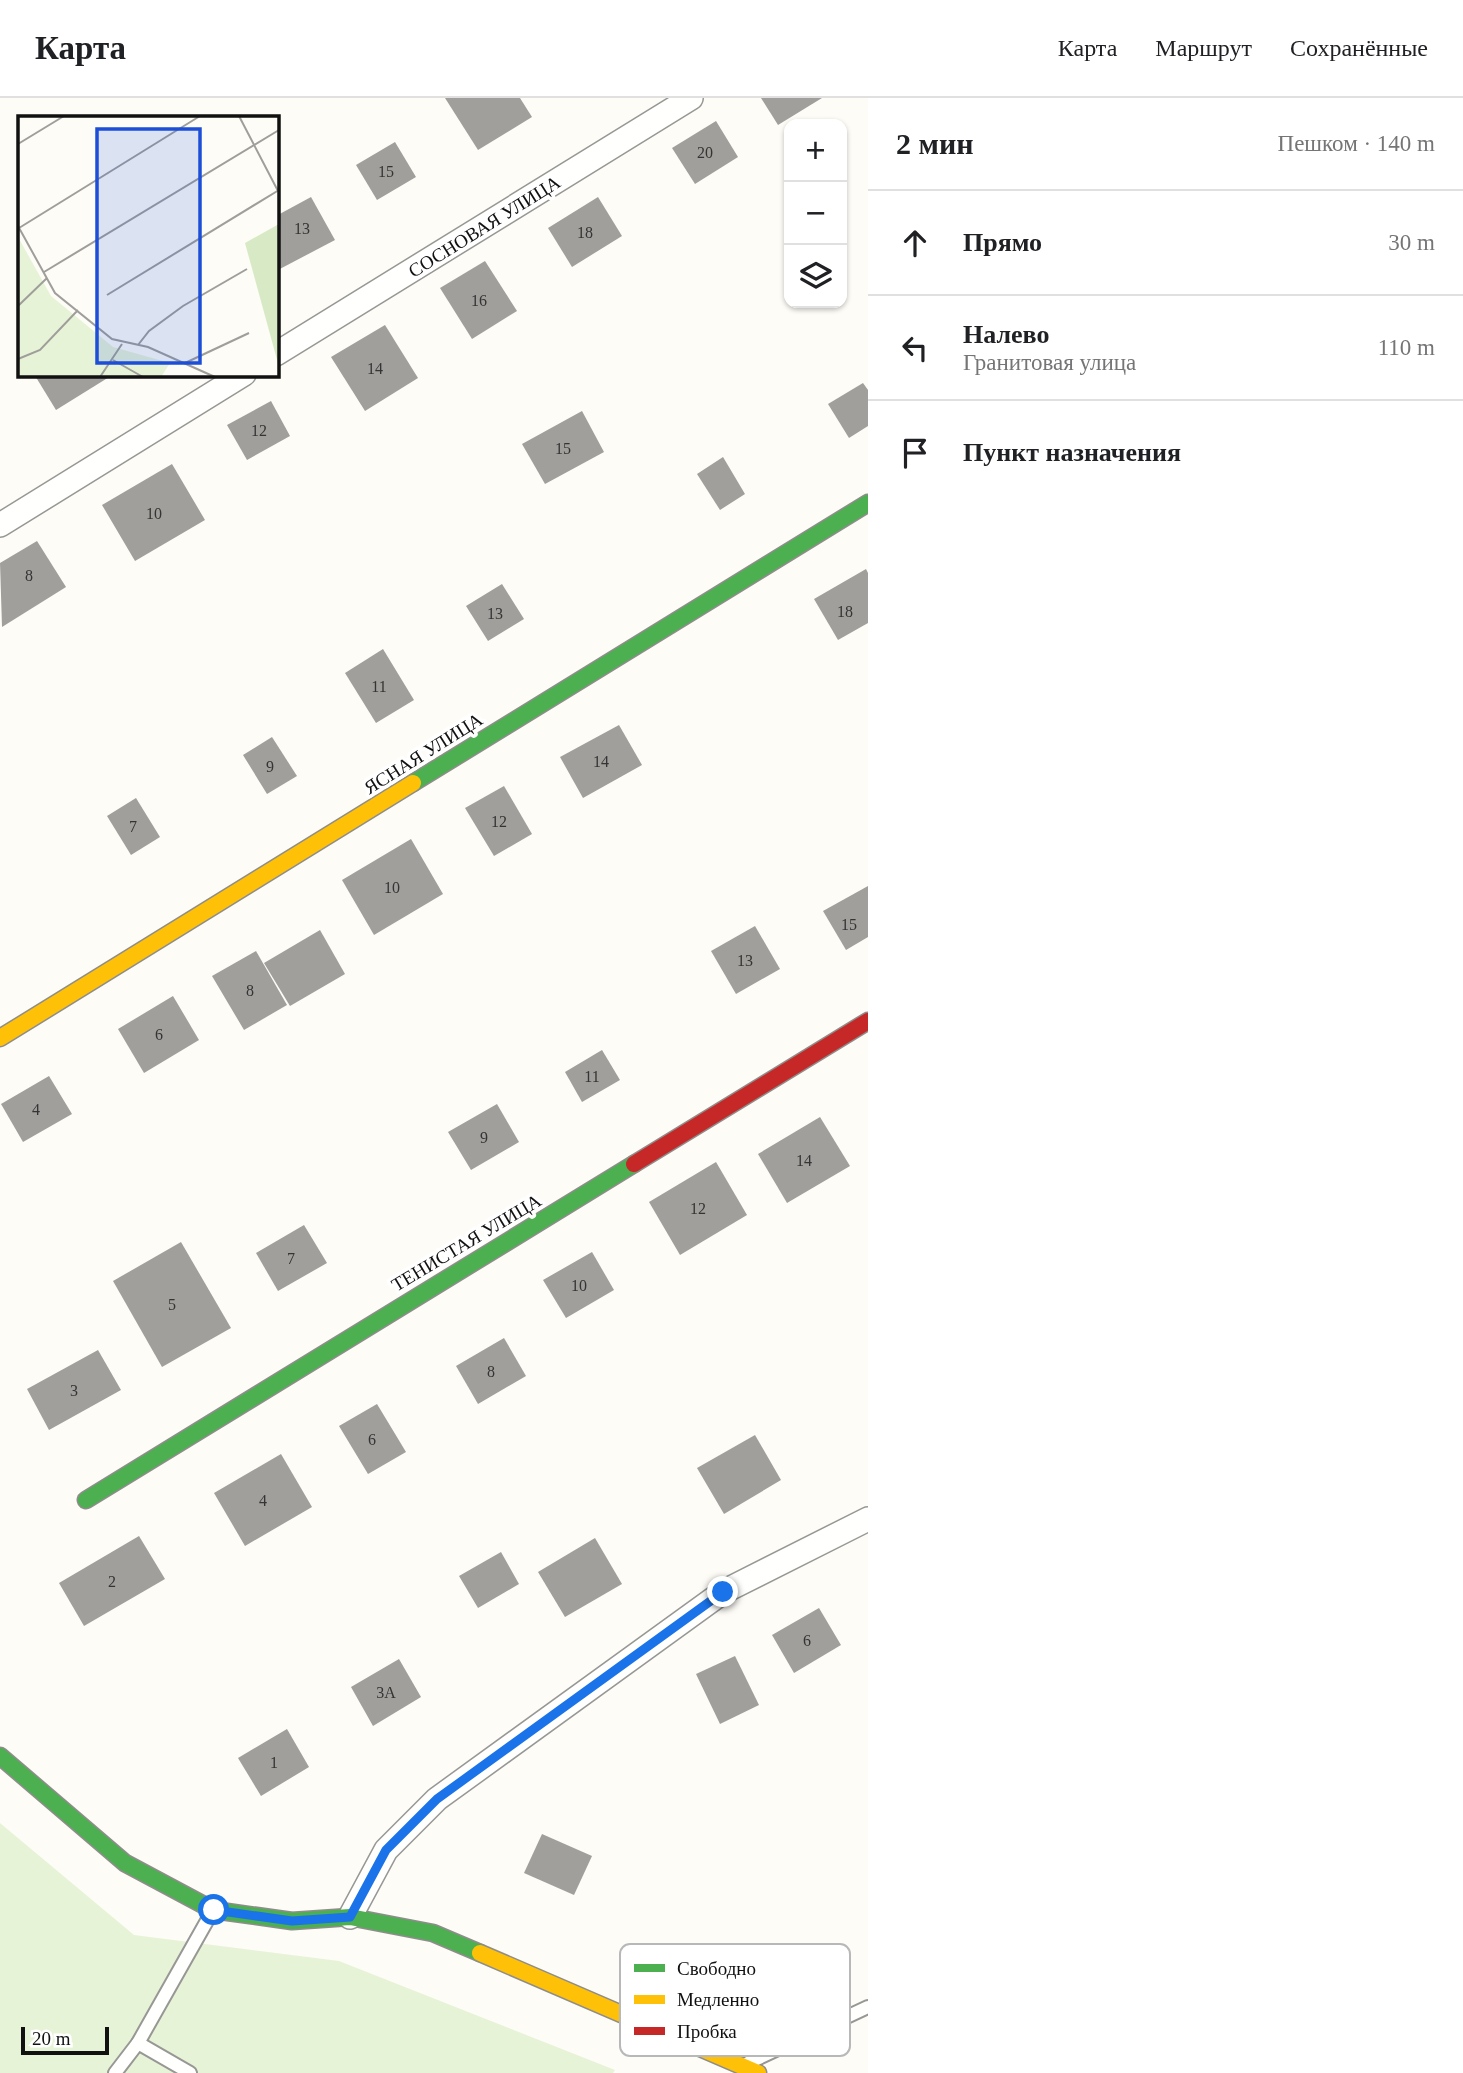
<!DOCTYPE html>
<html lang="ru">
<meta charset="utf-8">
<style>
body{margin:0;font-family:"Times New Roman",serif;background:#f2f2f2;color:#202124}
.controls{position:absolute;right:21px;top:21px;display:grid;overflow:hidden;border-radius:14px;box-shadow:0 2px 5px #0004}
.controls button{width:63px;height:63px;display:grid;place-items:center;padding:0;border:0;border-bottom:2px solid #e0e0e0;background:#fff;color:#202124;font:35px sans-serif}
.scale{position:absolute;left:21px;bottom:18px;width:88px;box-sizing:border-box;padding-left:7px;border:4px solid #111;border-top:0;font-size:19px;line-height:24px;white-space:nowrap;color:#111;-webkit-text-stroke:5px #fff;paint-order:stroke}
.stop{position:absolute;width:21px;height:21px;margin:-16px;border:5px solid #1a73e8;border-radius:50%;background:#fff}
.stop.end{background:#1a73e8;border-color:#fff;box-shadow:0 2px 7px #0008}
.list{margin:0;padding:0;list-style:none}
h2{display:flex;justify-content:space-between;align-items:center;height:91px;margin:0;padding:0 28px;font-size:30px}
h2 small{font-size:23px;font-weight:400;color:#757577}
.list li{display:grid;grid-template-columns:46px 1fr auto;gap:21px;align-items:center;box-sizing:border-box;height:105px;padding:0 28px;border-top:2px solid #e0e0e0}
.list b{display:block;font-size:26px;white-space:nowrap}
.list p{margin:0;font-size:23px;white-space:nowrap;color:#757577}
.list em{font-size:23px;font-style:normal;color:#757577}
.icon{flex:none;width:38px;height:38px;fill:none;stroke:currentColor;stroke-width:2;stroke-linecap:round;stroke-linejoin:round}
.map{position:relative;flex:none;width:868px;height:1975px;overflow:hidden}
header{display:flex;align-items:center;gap:42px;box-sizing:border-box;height:98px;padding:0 35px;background:#fff;border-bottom:2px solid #e0e0e0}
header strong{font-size:33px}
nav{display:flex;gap:38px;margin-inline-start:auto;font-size:24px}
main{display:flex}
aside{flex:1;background:#fff}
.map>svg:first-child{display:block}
.green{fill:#e7f3d7}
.building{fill:#a19f9c}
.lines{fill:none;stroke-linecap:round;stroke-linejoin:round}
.lane-casing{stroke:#979795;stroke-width:16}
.street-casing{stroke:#979795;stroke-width:26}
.fast-casing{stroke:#8e8d8b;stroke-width:19}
.slow-casing{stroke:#8e8d8b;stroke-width:19}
.jam-casing{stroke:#8e8d8b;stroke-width:19}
.lane{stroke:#fffffe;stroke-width:12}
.street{stroke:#fffffe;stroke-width:23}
.fast{stroke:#4caf50;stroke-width:16}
.slow{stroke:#ffc107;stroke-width:16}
.jam{stroke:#c62828;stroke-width:16}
.route{stroke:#1a73e8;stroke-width:9}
.labels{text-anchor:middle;stroke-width:7;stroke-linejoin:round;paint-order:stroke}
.number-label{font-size:16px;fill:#353434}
.street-label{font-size:19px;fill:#111;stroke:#fff}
.inset-road{fill:none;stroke:#9f9e9b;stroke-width:2}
.view{fill:#1d4ed8;fill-opacity:0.15;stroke:#1d4ed8;stroke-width:3.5}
.inset-edge{fill:none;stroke:#111;stroke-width:3.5}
.key{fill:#fff;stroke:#b8b8b8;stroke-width:2}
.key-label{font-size:19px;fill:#111}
</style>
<header>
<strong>Карта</strong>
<nav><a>Карта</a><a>Маршрут</a><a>Сохранённые</a></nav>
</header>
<main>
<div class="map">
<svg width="868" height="1975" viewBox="0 0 868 1975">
<rect width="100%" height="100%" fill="#fdfcf7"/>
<polygon class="green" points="0,1725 134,1837 339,1863 615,1972 613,1975 0,1975"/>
<g class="building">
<polygon points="445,0 520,0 532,19 478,52"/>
<polygon points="761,0 822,0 778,27"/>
<polygon points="716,23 738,59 695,86 672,50"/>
<polygon points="395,44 416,79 377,102 356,67"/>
<polygon points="311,99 335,142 276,173 276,118"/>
<polygon points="598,99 622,138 572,169 548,130"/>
<polygon points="485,163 517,213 472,241 440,190"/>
<polygon points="385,227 418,280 365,313 331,259"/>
<polygon points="34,276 114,276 56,312"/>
<polygon points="863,285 868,292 868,328 849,340 828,306"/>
<polygon points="271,303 290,338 247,362 227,327"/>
<polygon points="582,313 604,354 545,386 522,346"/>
<polygon points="723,359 745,396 720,412 697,376"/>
<polygon points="172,366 205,422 135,463 102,407"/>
<polygon points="37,443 66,489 2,529 0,465"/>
<polygon points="866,471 868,475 868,525 838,542 814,501"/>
<polygon points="502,486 524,521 488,543 466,508"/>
<polygon points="383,551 414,602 376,625 345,575"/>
<polygon points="619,627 642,667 583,700 560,659"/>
<polygon points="272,639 297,678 267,696 243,657"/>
<polygon points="504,688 532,736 494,758 465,710"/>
<polygon points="136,700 160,739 131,757 107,718"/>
<polygon points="411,741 443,796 374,837 342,782"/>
<polygon points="868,788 868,839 846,852 823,813"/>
<polygon points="755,828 780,871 736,896 711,853"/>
<polygon points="320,832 345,876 290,908 264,865"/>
<polygon points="256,853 287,907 244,932 212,878"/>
<polygon points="173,898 199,942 144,975 118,931"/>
<polygon points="602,952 620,982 582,1004 565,974"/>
<polygon points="49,978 72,1016 23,1044 1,1006"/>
<polygon points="497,1006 519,1044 471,1072 448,1034"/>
<polygon points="820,1019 850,1068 787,1105 758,1056"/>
<polygon points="716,1064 747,1117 680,1157 649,1104"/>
<polygon points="304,1127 327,1165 278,1193 256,1155"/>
<polygon points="181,1144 231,1230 162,1269 113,1183"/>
<polygon points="592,1154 614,1192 566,1220 543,1182"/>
<polygon points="504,1240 526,1278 478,1306 456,1268"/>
<polygon points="98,1252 121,1292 49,1332 27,1291"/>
<polygon points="377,1306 406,1354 368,1376 339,1328"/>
<polygon points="755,1337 781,1382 724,1416 697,1370"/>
<polygon points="281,1356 312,1409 245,1448 214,1395"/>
<polygon points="139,1438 165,1481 84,1528 59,1485"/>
<polygon points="595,1440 622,1486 565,1519 538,1474"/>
<polygon points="501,1454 519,1486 478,1510 459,1478"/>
<polygon points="819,1510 841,1547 794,1575 772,1537"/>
<polygon points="735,1558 759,1607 720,1626 696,1576"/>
<polygon points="399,1561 421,1599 373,1628 351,1589"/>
<polygon points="287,1631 309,1669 261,1698 238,1660"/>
<polygon points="542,1736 592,1758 574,1797 524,1775"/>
</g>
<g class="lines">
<defs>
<g id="lane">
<polyline points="138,1945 190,1975"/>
<polyline points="748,1965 868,1909"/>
<polyline points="115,1975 138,1945 212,1814"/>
</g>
<g id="street">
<polyline points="276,256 691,0"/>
<polyline points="0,427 244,276"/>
<polyline points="350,1819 386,1752 437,1701 723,1494 868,1421"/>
</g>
<g id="fast">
<polyline points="413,685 868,405"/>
<polyline points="86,1402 634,1066"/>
<polyline points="0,1658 125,1765 213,1812 292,1823 350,1819 433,1835 480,1855"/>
</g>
<g id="slow">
<polyline points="0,940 413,685"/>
<polyline points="480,1855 758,1975"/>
</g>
<polyline id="jam" points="634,1066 868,923"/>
</defs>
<use href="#lane" class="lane-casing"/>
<use href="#street" class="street-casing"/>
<use href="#fast" class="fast-casing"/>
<use href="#slow" class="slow-casing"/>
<use href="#jam" class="jam-casing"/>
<use href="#lane" class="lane"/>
<use href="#street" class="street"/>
<use href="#fast" class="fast"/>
<use href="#slow" class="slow"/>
<use href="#jam" class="jam"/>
</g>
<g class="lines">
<polyline class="route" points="214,1812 292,1823 350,1819 386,1752 437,1701 723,1494"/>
</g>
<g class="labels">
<g class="number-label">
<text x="705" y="60">20</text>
<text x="386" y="79">15</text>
<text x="302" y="136">13</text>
<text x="585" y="140">18</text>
<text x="479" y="208">16</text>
<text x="375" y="276">14</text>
<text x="259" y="338">12</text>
<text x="563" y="356">15</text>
<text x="154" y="421">10</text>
<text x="29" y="483">8</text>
<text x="845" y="519">18</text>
<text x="495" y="521">13</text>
<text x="379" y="594">11</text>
<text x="601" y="669">14</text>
<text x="270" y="674">9</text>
<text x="499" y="729">12</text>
<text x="133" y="734">7</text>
<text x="392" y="795">10</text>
<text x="849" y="832">15</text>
<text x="745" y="868">13</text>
<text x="250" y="898">8</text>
<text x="159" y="942">6</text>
<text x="592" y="984">11</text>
<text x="36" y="1017">4</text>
<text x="484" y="1045">9</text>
<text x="804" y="1068">14</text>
<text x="698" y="1116">12</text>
<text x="291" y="1166">7</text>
<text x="579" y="1193">10</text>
<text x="172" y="1212">5</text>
<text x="491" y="1279">8</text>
<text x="74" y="1298">3</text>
<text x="372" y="1347">6</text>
<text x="263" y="1408">4</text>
<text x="112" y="1489">2</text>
<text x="807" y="1548">6</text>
<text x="386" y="1600">3А</text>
<text x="274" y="1670">1</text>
</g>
<g class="street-label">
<text transform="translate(484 128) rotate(-32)" y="7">СОСНОВАЯ УЛИЦА</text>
<text transform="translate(423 655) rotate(-32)" y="7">ЯСНАЯ УЛИЦА</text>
<text transform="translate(466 1144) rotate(-31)" y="7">ТЕНИСТАЯ УЛИЦА</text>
</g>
</g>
<g transform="translate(18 18)">
<rect width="261" height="261" fill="#fdfcf7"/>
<path d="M0,121L33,180L95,231L152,247L143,261H0Z" fill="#e7f3d7"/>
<path d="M261,108V251L227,127Z" fill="#d8eac5"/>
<path class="inset-road" d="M221,0L260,75M0,28L46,0M0,110L37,177L94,223L130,231L197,261M1,112L182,0M26,156L261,14M89,179L261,74M0,190L29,162M120,229L131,215L165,190L229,153M0,243L22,234L60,194M95,244L125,261M167,247L231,217M82,261L104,228"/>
<path class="view" d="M79,13H182V247H79Z"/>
<rect width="261" height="261" class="inset-edge"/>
</g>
<rect x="620" y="1846" width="230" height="112" rx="10" class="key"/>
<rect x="634" y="1866" width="31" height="8" fill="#4caf50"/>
<rect x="634" y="1897" width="31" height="9" fill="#ffc107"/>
<rect x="634" y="1929" width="31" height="8" fill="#c62828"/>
<g class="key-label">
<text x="677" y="1877">Свободно</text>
<text x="677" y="1908">Медленно</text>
<text x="677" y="1940">Пробка</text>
</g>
</svg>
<div class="controls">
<button>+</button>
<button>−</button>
<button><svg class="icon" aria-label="layers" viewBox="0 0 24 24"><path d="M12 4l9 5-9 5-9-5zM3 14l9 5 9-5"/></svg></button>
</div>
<div class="scale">20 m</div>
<div class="stop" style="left:214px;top:1812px"></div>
<div class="stop end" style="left:723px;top:1494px"></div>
</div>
<aside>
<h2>2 мин<small>Пешком · 140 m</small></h2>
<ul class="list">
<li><svg class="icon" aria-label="ahead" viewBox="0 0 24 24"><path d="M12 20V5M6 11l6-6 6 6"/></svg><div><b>Прямо</b></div><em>30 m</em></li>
<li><svg class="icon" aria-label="left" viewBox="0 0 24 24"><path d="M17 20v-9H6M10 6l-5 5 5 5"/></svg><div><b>Налево</b><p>Гранитовая улица</p></div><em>110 m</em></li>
<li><svg class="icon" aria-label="arrive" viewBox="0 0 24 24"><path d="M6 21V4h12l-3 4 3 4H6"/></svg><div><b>Пункт назначения</b></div></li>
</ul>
</aside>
</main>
